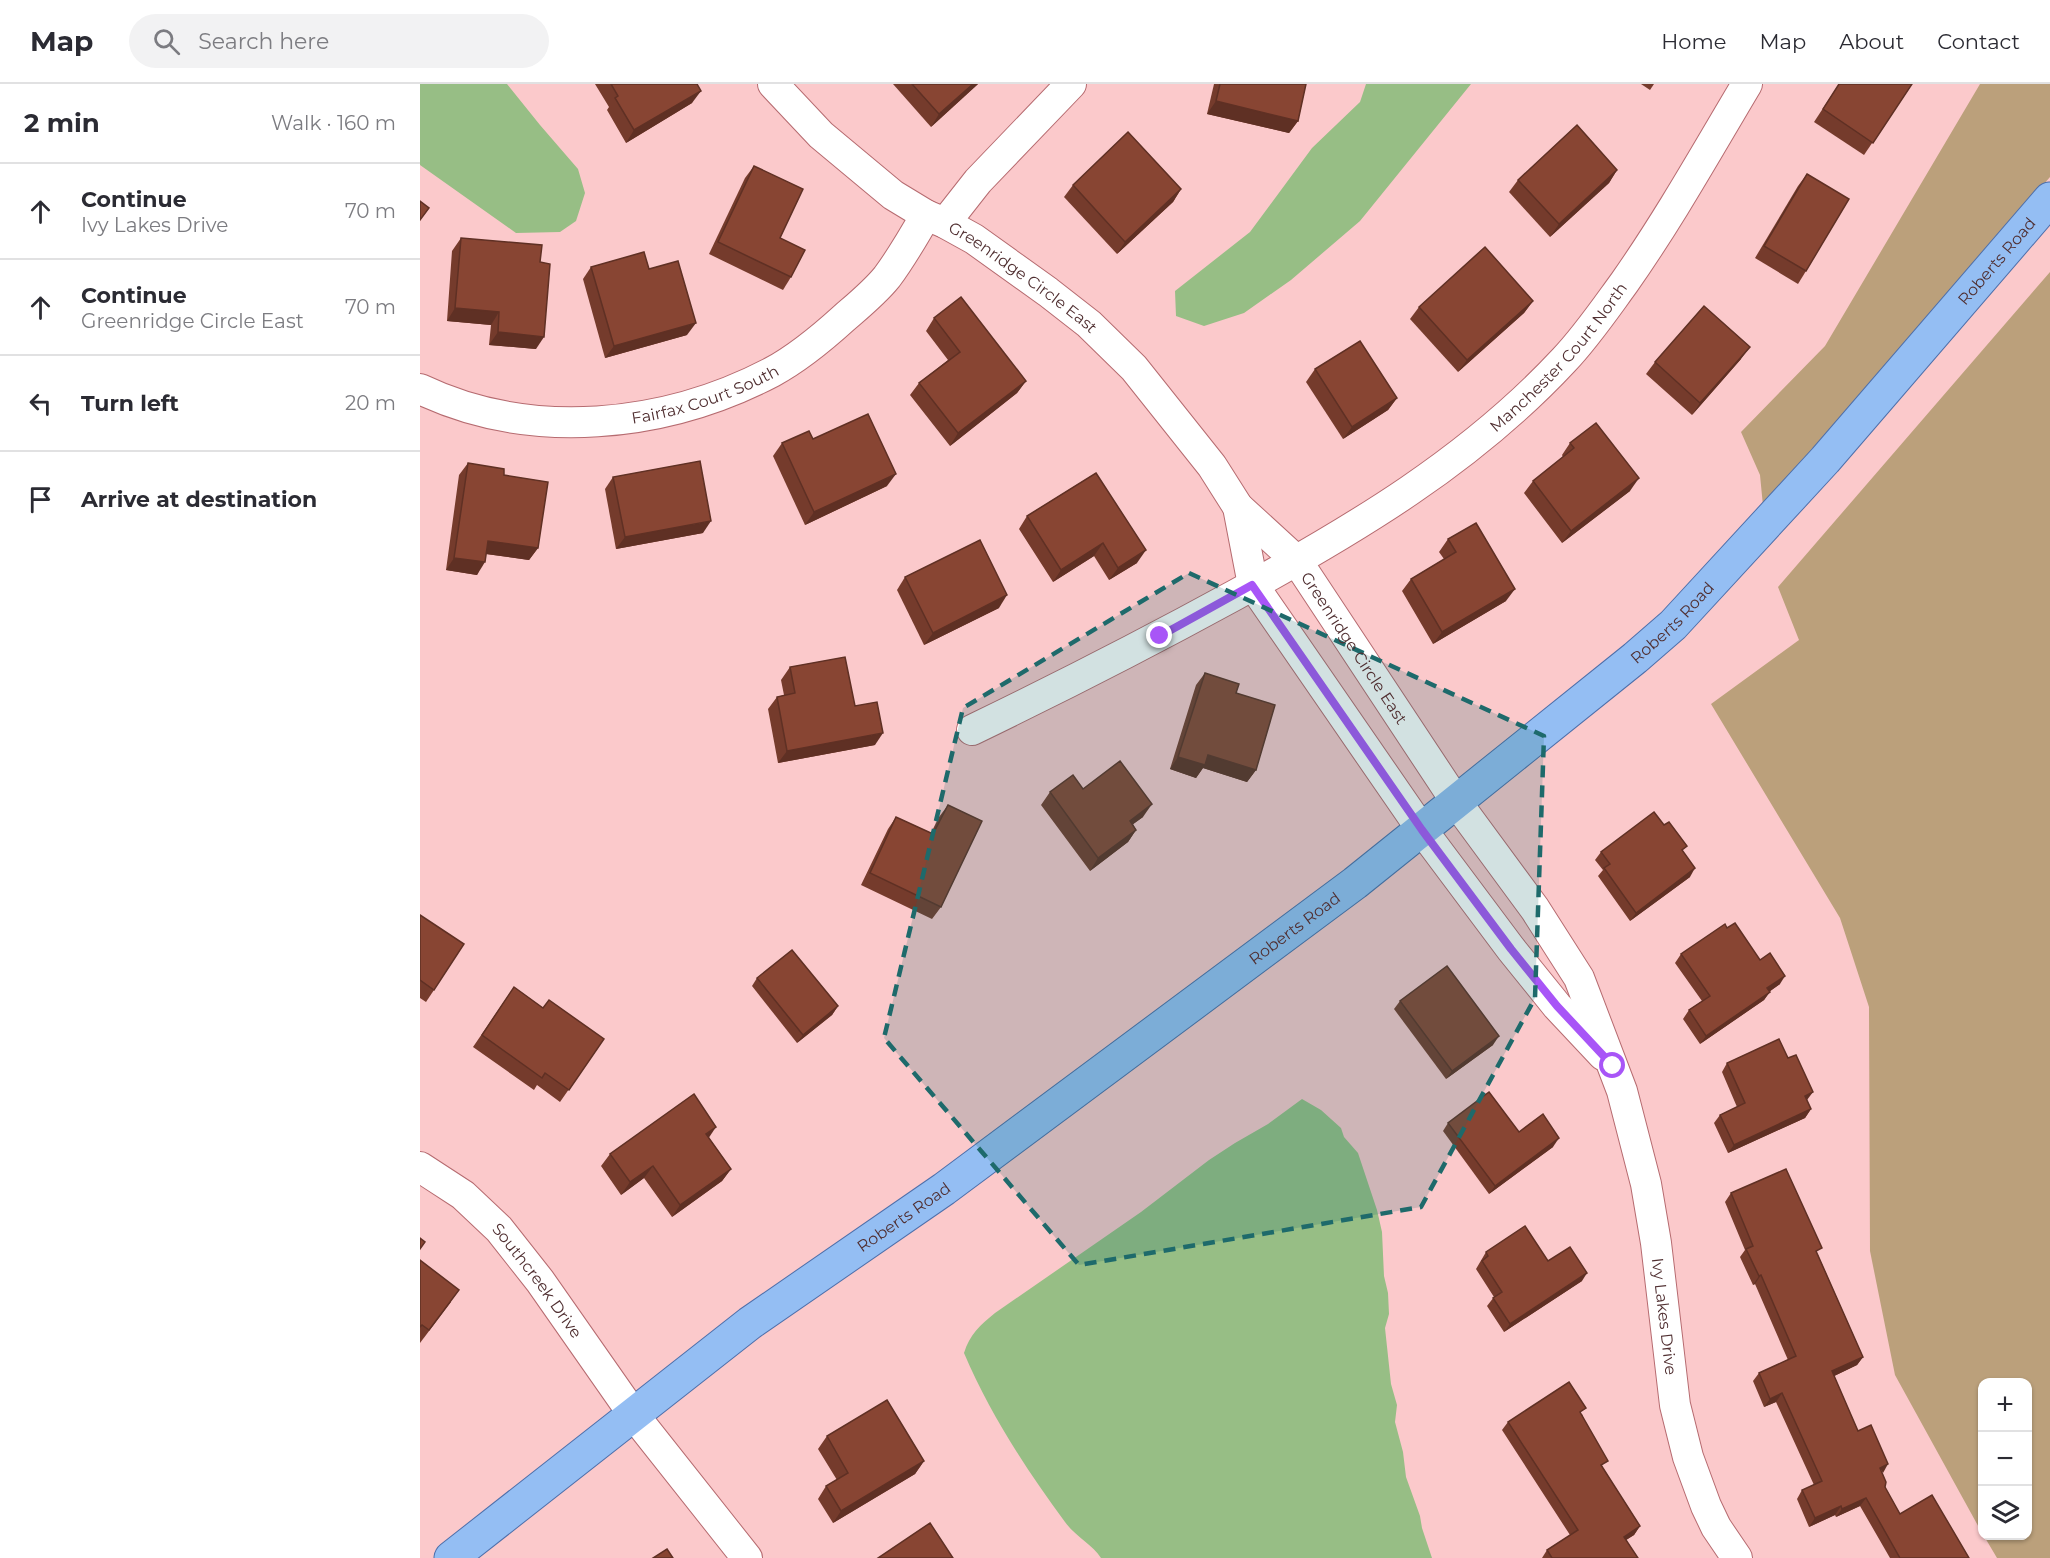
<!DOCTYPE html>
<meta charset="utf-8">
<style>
body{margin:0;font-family:Montserrat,sans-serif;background:#f2f2f3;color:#2b2b33}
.controls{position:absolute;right:18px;bottom:18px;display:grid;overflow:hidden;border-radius:12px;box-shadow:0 2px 4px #0004}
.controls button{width:54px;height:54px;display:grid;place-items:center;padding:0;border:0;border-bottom:2px solid #e1e1e2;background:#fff;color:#2b2b33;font:30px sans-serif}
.stop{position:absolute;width:18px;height:18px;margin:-14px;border:4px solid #a855f7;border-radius:50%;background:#fff}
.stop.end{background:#a855f7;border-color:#fff;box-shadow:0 2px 6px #0008}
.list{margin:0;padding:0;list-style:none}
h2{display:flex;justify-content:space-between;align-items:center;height:78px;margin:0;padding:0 24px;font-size:26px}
h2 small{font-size:20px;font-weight:400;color:#7c7c81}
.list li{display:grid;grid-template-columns:39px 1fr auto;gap:18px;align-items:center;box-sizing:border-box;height:96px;padding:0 24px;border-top:2px solid #e1e1e2}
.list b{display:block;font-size:22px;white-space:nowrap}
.list p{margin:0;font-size:20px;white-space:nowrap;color:#7c7c81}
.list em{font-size:20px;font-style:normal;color:#7c7c81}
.icon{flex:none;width:33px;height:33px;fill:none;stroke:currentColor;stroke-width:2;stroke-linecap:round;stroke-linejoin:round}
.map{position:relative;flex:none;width:1630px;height:1474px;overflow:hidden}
header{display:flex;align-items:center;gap:36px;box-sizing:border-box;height:84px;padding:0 30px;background:#fff;border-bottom:2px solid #e1e1e2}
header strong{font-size:28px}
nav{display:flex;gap:33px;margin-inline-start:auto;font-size:21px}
.search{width:420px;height:54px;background:#f2f2f3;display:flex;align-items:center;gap:15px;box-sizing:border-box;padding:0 21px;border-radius:33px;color:#7c7c81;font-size:22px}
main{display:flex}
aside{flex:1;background:#fff}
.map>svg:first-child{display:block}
.green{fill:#bba07b}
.water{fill:#97be85}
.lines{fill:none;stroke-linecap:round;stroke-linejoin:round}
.street-casing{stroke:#b66b70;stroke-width:32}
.primary-casing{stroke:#4e6faa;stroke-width:35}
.street{stroke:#fff;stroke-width:30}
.primary{stroke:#94bef3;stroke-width:33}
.wall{fill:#753b2c}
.shaded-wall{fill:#5f3024}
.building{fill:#884533;stroke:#5f3024;stroke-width:1.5}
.route{stroke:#a855f7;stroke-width:8}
.marked{fill:#1e6a6b;fill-opacity:0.2;stroke:#1e6a6b;stroke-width:4.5;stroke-dasharray:12 8;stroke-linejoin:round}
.labels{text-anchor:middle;stroke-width:6;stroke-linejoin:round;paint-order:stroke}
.street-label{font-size:16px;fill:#502f31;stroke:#fddbdc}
</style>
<header>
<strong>Map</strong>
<div class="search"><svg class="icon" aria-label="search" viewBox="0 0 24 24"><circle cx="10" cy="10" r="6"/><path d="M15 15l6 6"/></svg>Search here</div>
<nav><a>Home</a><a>Map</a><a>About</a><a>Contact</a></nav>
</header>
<main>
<aside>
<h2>2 min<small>Walk · 160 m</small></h2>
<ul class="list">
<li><svg class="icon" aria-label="ahead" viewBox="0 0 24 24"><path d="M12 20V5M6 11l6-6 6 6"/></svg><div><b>Continue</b><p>Ivy Lakes Drive</p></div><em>70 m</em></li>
<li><svg class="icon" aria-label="ahead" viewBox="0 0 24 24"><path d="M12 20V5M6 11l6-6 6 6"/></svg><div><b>Continue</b><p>Greenridge Circle East</p></div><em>70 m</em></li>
<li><svg class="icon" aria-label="left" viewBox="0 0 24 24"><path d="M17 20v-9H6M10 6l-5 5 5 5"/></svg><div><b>Turn left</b></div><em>20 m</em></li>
<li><svg class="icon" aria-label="arrive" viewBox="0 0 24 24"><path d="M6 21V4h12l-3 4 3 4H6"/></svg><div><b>Arrive at destination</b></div></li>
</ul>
</aside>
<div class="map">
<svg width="1630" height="1474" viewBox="0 0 1630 1474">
<rect width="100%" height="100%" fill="#fbc9cb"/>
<g class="green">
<polygon points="1560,0 1630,0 1630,93 1393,367 1343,422 1340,391 1321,348 1405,262"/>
<polygon points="1630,188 1630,1474 1577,1474 1564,1452 1608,1452 1608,1298 1562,1298 1562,1449 1475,1291 1450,1167 1449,923 1420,834 1291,620 1379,556 1358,503"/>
</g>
<g class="water">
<polygon points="0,0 87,0 120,41 158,85 165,109 156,137 140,148 96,149 0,81"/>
<polygon points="946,0 1051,0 940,137 871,196 824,229 784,242 756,232 755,207 830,148 892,64 940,18"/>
<path d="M882,1015L901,1026L921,1044L924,1053L938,1069L957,1126L962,1148L964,1192L968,1209L969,1230L965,1244L971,1300L977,1321L975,1338L983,1368L986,1393L1000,1432L1002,1444L1012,1474H681C673,1461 655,1452 645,1438C606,1385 570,1330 544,1269C550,1250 560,1241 575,1229L721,1128L789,1076L815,1059L848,1040Z"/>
</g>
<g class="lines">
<defs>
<g id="street">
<path id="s1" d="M353,0L401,51L473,111L506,131L525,139L554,155L628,208L669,240L714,284L792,382L818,423L877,477L1037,719L1115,825L1159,894L1202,1007L1226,1100L1236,1159L1255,1321L1268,1373L1286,1422L1296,1443L1317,1474"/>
<polyline points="525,139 558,97 651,0"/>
<path id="s2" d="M0,305C111,358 245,344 352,288C378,274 402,254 424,234C439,221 455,208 467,193C482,173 494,152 506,131"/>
<polyline points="818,423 833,501 1002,746 1091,865 1137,922 1183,971"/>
<path id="s3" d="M552,646C641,603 729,558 815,511C935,445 1050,377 1144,276C1166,253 1185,225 1204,199C1249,135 1287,67 1327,0"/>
<path id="s4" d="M0,1083L43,1111L79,1145L120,1197L213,1330L327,1474"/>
</g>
<g id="primary">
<path id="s5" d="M31,1474L330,1239L524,1105L935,799L1215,574L1253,541L1405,376L1630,115"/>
</g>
</defs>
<use href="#street" class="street-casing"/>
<use href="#primary" class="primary-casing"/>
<use href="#street" class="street"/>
<use href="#primary" class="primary"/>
</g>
<g class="wall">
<polygon points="175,0 277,0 272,19 206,59 187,26 189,23"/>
<polygon points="473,0 558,0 511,43"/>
<polygon points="794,0 886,0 878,37 869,49 787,30"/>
<polygon points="1221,0 1234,0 1230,6"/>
<polygon points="1419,0 1492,0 1444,71 1394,38"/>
<polygon points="334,82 360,154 371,193 363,206 289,170 325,94"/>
<polygon points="1197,86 1189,99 1130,153 1089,108 1098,96"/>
<polygon points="1387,90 1386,187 1378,200 1335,174 1378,102"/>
<polygon points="653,101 761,105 753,118 697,170 644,113"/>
<polygon points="41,154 120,178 116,265 69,261 71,241 27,237 32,167"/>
<polygon points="171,183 229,185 267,251 185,274 163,195"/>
<polygon points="1113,217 1104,229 1038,288 990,235 999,223"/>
<polygon points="514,234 606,297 597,309 530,362 490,311 499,299 528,276 506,247"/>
<polygon points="1321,275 1272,331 1226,290 1235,278"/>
<polygon points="895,285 977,314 968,326 923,355 886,298"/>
<polygon points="393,355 467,402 385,441 353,372 362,359"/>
<polygon points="1150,359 1210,407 1142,459 1104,409 1113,397 1143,373 1142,371"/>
<polygon points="48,379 118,464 109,476 66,470 57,491 26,486 39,391"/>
<polygon points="676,389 717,479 689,496 674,472 633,498 599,445 607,432"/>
<polygon points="193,393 283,449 196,465 185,405"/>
<polygon points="1028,455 1086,517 1013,560 982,507 991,495 1024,475 1019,468"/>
<polygon points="485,493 579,524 504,561 477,506"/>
<polygon points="370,583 435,622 455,661 358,679 348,625 357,613 364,611 361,596"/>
<polygon points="785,589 816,609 836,686 827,698 783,684 776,694 750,685 776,601"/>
<polygon points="663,705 723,733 713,740 716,746 708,758 670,787 621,721 630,708"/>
<polygon points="528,721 521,823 512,835 441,801 468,745 476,733 511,749 519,733"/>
<polygon points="1263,767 1270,793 1210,837 1178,792 1183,786 1175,776 1181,768"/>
<polygon points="0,831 14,906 6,918 0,914"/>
<polygon points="1307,844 1340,876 1360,900 1350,907 1344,916 1280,960 1263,935 1269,926 1282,917 1255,879 1261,870"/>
<polygon points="337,894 418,922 412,931 377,959 332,902"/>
<polygon points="94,903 123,924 184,955 140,1018 117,1001 114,1006 53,963"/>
<polygon points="980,917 1073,961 1026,995 974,925"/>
<polygon points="1307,979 1387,1017 1391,1025 1385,1034 1308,1069 1294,1039 1300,1031 1317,1023 1302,988"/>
<polygon points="1028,1039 1099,1048 1133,1063 1069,1110 1023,1047"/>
<polygon points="289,1054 311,1085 302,1097 252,1133 224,1094 201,1111 181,1082 190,1070"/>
<polygon points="1311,1109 1398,1171 1443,1273 1437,1281 1414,1292 1438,1347 1462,1389 1465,1403 1480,1430 1549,1474 1470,1474 1440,1422 1416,1433 1415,1431 1389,1443 1377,1415 1382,1406 1394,1401 1356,1318 1344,1323 1333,1297 1339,1289 1368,1276 1335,1200 1333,1201 1320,1173 1325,1166 1305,1118"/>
<polygon points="1066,1168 1162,1197 1084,1248 1067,1222 1074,1213 1056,1185"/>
<polygon points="0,1176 31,1218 0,1259"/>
<polygon points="1162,1330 1183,1384 1220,1442 1214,1451 1206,1456 1218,1474 1122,1474 1127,1466 1150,1451 1082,1346 1088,1338"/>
<polygon points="407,1352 504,1377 495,1390 413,1439 398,1415 406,1402 417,1396 398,1365"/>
</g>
<g class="shaded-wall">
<polygon points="553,0 558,0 511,43 519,30"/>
<polygon points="281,7 272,19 206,59 214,46"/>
<polygon points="796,17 878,37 869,49 787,30"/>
<polygon points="1197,86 1189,99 1130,153 1139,140"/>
<polygon points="761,105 753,118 697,170 705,158"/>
<polygon points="1113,217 1104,229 1038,288 1047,276"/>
<polygon points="35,224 79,228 71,241 27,237"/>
<polygon points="276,239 267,251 185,274 194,262"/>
<polygon points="78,248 124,253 116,265 69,261"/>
<polygon points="1330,263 1321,275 1272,331 1280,319"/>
<polygon points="606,297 597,309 530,362 538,349"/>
<polygon points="977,314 968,326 923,355 932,343"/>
<polygon points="476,390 467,402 385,441 394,428"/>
<polygon points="1219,394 1210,407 1142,459 1151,447"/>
<polygon points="291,437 283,449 196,465 205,453"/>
<polygon points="68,457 118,464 109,476 59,469"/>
<polygon points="683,459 674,472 633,498 641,486"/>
<polygon points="726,466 717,479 689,496 698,484"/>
<polygon points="34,474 65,478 57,491 26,486"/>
<polygon points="1095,505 1086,517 1013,560 1022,548"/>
<polygon points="587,511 579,524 504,561 513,549"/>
<polygon points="463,649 455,661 358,679 367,667"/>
<polygon points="788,671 836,686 827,698 783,684 776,694 750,685 758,673"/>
<polygon points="732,720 723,733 701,749 710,737"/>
<polygon points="716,746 708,758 670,787 678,774"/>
<polygon points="1275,784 1270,793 1210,837 1216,829"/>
<polygon points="1365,892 1360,900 1342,913 1347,904"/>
<polygon points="1350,908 1344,916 1280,960 1286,952"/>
<polygon points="418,922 412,931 377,959 383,951"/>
<polygon points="1079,952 1073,961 1026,995 1032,987"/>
<polygon points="1393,1008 1387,1016 1385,1012"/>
<polygon points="1391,1025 1385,1034 1308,1069 1314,1061"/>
<polygon points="296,1043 288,1055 286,1050"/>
<polygon points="1139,1054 1133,1063 1069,1110 1075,1102"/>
<polygon points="233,1082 224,1094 201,1111 210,1098"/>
<polygon points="311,1085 302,1097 252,1133 260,1121"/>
<polygon points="1167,1189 1162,1197 1084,1248 1090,1240"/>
<polygon points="1341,1191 1335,1200 1333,1201 1339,1192"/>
<polygon points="1443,1273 1437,1281 1406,1296 1412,1287"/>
<polygon points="1362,1309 1356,1318 1344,1323 1350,1315"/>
<polygon points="504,1377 495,1390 413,1439 421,1427"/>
<polygon points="1468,1380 1463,1389 1460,1384"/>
<polygon points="1446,1414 1440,1422 1416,1433 1422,1425"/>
<polygon points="1421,1422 1415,1431 1389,1443 1395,1434"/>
<polygon points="1220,1442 1214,1451 1198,1461 1204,1453"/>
</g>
<g class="building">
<polygon points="191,0 277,0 281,7 214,46 195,14 198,12"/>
<polygon points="492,0 553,0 519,30"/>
<polygon points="800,0 886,0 878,37 796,17"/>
<polygon points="1419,0 1492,0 1453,59 1403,25"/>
<polygon points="1157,41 1197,86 1139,140 1098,96"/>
<polygon points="708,48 761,105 705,158 653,101"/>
<polygon points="334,82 383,105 360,154 385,166 371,193 298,158"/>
<polygon points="1387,90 1429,115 1386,187 1344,162"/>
<polygon points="0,117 9,124 0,136"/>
<polygon points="41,154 122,161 120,178 130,180 124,253 78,248 79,228 35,224"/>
<polygon points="1065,163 1113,217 1047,276 999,223"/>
<polygon points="224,168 229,185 258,177 276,239 194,262 171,183"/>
<polygon points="541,213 606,297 538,349 499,299 540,268 514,234"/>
<polygon points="1284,222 1330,263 1280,319 1235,278"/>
<polygon points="940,257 977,314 932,343 895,285"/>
<polygon points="448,330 476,390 394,428 362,359 389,347 393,355"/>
<polygon points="1176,339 1219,394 1151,447 1113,397 1154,364 1150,359"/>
<polygon points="280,377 291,437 205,453 193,393"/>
<polygon points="48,379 84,385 84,391 128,398 118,464 68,457 65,478 34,474"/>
<polygon points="676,389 726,466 698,484 683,459 641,486 607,432"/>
<polygon points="1056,439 1095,505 1022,548 991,495 1036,468 1028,455"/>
<polygon points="560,456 587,511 513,549 485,493"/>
<polygon points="425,573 435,622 457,618 463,649 367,667 357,613 375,609 370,583"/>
<polygon points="785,589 819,600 816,609 855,621 836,686 788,671 785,681 758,673"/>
<polygon points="700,677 732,720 710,737 716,746 678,774 630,708 653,691 663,705"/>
<polygon points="528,721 562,737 521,823 450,789 476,733 513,750"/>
<polygon points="1234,728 1244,741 1249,738 1267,762 1262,766 1275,784 1216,829 1184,784 1190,780 1181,768"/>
<polygon points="0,831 44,860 14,906 0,896"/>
<polygon points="1315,839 1340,876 1350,869 1365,892 1347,904 1350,908 1286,952 1269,926 1290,912 1261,870 1305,840 1307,844"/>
<polygon points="372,866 418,922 383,951 337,894"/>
<polygon points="1027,882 1079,952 1032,987 980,917"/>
<polygon points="94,903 123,924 129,916 184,955 149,1006 125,989 122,994 62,951"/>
<polygon points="1359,955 1368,974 1376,971 1393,1008 1385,1012 1391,1025 1314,1061 1300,1031 1325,1019 1307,979"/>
<polygon points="1069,1008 1099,1048 1123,1030 1139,1054 1075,1102 1028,1039"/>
<polygon points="274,1010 296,1043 286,1050 311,1085 260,1121 233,1082 210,1098 190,1070"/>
<polygon points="1366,1085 1402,1164 1396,1167 1443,1273 1412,1287 1438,1347 1451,1341 1468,1380 1460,1384 1466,1398 1465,1403 1480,1430 1512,1411 1549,1474 1480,1474 1446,1414 1422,1425 1421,1422 1395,1434 1382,1406 1402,1397 1362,1309 1350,1315 1339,1289 1376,1272 1341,1191 1339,1192 1326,1165 1333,1162 1311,1109"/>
<polygon points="1105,1142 1128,1177 1150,1163 1167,1189 1090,1240 1073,1214 1082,1208 1062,1177 1068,1172 1066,1168"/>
<polygon points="0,1154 5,1158 0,1165"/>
<polygon points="0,1176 39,1206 9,1246 2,1241 0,1243"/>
<polygon points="1149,1298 1166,1324 1160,1328 1188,1377 1181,1381 1220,1442 1204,1453 1218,1474 1132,1474 1127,1466 1158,1446 1088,1338"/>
<polygon points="467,1316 504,1377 421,1427 406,1402 428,1389 407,1352"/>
<polygon points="510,1439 533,1474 458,1474"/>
<polygon points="247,1465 253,1474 233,1474"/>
</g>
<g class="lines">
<polyline class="route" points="740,552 832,501 1002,746 1091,865 1137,922 1193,982"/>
</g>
<path class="marked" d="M769,489L1124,652L1115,914L1001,1123L659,1181L464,954L543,624Z"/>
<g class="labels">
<g class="street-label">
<text dy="6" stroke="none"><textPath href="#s5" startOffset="2025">Roberts Road</textPath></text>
<text dy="6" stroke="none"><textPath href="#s1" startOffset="318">Greenridge Circle East</textPath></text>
<text dy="6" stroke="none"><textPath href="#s3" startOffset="700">Manchester Court North</textPath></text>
<text dy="6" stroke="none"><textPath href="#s2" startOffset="294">Fairfax Court South</textPath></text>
<text dy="6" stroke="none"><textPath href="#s5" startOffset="1539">Roberts Road</textPath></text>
<text dy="6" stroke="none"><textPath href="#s1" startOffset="820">Greenridge Circle East</textPath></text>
<text dy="6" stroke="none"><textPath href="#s5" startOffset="1053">Roberts Road</textPath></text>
<text dy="6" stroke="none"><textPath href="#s5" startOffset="567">Roberts Road</textPath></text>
<text dy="6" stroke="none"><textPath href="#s4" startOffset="165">Southcreek Drive</textPath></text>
<text dy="6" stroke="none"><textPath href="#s1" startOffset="1570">Ivy Lakes Drive</textPath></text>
</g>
</g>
</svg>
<div class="controls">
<button>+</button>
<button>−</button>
<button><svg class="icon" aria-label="layers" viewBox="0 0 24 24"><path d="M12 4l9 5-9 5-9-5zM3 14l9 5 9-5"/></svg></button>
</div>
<div class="stop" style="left:1193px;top:982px"></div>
<div class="stop end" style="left:740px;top:552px"></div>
</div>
</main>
